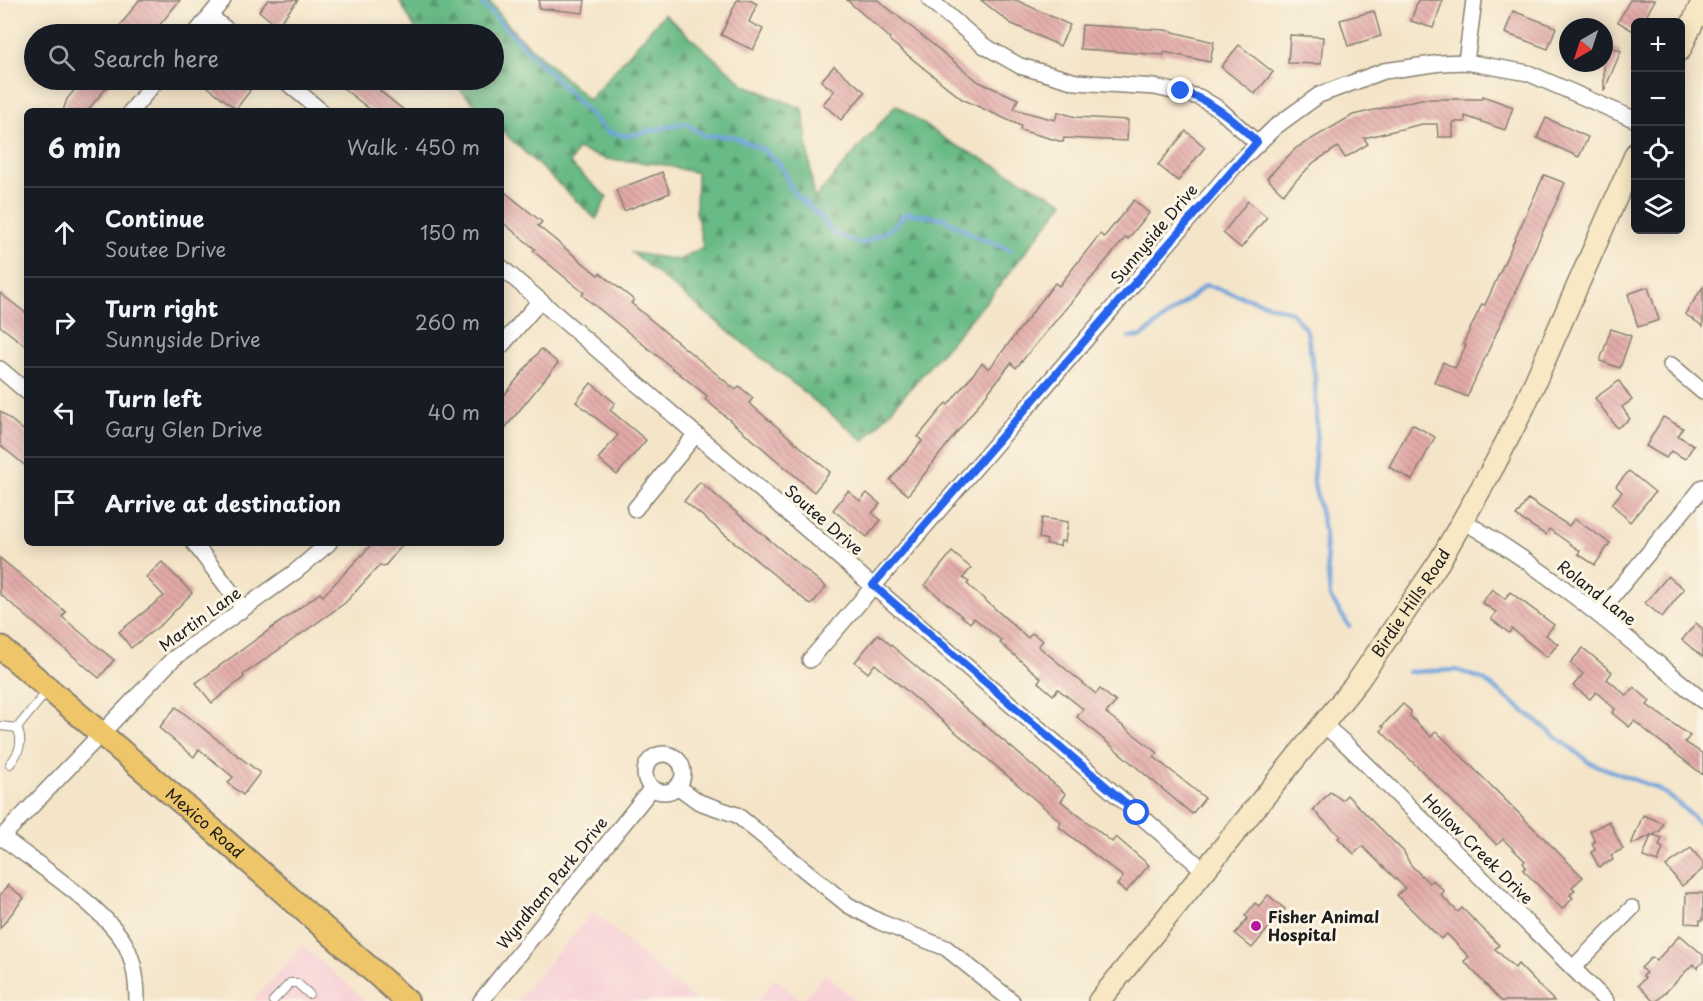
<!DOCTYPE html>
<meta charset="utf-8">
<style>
body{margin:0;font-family:"Playpen Sans",sans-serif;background:#242831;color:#f1f3f6}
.controls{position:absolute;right:18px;top:18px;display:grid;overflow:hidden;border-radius:9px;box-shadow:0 3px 15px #0003}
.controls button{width:54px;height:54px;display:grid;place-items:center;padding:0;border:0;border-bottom:2px solid #363941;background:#171b24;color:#f1f3f6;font:30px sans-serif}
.compass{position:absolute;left:1559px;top:18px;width:54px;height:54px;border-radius:50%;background:#171b24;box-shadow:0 3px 15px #0003;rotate:219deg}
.stop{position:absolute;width:18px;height:18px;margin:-14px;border:4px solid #2563eb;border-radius:50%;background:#fff}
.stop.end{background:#2563eb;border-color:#fff;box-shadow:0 2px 6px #0008}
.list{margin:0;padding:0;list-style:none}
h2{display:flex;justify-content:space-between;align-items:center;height:78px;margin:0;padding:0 24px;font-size:26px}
h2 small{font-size:20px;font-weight:400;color:#9ea1a6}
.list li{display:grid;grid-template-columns:39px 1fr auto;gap:18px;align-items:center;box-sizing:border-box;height:90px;padding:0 24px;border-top:2px solid #363941}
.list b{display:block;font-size:22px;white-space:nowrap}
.list p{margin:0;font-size:20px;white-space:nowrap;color:#9ea1a6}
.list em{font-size:20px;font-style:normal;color:#9ea1a6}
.icon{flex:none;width:33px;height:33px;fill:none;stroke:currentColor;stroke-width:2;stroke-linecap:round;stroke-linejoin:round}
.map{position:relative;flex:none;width:1703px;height:1001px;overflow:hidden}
.search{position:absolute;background:#171b24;box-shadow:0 3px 15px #0003;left:24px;top:24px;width:480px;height:66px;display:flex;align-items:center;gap:15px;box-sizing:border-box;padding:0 21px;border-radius:33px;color:#9ea1a6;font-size:22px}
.panel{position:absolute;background:#171b24;box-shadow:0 3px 15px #0003;left:24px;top:108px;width:480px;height:438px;border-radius:9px}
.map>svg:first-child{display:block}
.built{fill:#f7cfd5}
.forest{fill:url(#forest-firs);stroke:#426b51;stroke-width:1.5}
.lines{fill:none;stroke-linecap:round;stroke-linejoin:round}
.stream{stroke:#6fa3db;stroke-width:4.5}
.building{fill:url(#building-back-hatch)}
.service-casing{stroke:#888072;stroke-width:10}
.minor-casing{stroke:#888072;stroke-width:18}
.secondary-casing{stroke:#888072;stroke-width:24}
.primary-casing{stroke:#888072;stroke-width:26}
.service{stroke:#fff;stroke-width:8}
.minor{stroke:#fff;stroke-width:15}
.secondary{stroke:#f8e8c3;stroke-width:21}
.primary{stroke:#eec569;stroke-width:22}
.route{stroke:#2563eb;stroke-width:8}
.poi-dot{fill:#b5179e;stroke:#fcf5e5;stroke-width:2}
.labels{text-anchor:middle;stroke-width:6;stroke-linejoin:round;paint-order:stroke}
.street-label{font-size:16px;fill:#1c1c1c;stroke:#fcf5e5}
.poi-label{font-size:16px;font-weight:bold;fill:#1c1c1c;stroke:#fcf5e5;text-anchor:start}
</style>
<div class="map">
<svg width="1703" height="1001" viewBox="0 0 1703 1001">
<defs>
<pattern id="forest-firs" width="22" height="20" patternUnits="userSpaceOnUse" patternTransform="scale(1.5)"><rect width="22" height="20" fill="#68ba86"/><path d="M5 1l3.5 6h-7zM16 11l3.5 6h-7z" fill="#55966d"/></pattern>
<pattern id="building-back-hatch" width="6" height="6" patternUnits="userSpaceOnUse" patternTransform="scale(1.5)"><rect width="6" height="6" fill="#e2a9a8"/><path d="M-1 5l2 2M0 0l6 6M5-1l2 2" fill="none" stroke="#c19190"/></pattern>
</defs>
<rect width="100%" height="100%" fill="#fcf5e5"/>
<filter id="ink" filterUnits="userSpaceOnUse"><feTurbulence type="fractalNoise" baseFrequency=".0167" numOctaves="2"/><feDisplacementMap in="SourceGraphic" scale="12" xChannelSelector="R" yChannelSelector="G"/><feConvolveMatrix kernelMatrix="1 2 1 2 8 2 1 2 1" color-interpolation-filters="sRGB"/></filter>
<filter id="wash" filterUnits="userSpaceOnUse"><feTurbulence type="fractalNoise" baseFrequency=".008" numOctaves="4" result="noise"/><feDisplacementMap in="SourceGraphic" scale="24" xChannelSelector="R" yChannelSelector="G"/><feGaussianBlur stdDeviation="1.35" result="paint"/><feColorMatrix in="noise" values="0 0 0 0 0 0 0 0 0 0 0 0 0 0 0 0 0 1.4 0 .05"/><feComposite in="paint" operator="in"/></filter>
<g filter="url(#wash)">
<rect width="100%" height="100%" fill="#f4e5c9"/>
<g class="built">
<polygon points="593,912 695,1001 516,1001"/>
<polygon points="302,945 366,1001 253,1001"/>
<polygon points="825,974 855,1001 757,1001 776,978 802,1001"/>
</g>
<polygon class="forest" points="399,0 488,0 515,33 589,100 664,14 745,85 803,109 814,199 896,105 950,142 1064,202 992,295 864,441 632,253 679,260 703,247 696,211 697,173 660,164 606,159 577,149 570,164 607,197 596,219 501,130 501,111 481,111 451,80 494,80 494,34 418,34"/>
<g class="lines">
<g class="stream">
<polyline points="479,0 607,132 628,136 685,123 704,136 732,136 762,149 781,166 793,192 822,218 832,233 862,244 891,229 906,213 943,218 975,236 1011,250"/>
<polyline points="1129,337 1141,337 1206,285 1291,312 1307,331 1315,378 1317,431 1313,479 1324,529 1330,597 1349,626"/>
<polyline points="1408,672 1457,670 1484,680 1590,763 1657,788 1677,802 1703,827"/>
</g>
</g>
<g id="blocks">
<g class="building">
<polygon points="139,0 180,0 158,27 155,25 148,34 114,34"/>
<polygon points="268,0 298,0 277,26 259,11"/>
<polygon points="539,0 585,0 583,13 539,8"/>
<polygon points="737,0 750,0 757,4 749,22 763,29 753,50 721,35"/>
<polygon points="847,0 878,0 979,82 1018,99 1014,109 1055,120 1058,112 1076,117 1128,120 1127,141 1064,138 1063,142 1020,130 1021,126 962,99 889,40 890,38"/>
<polygon points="981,0 1016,0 1070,25 1060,46 1010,23"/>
<polygon points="1418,0 1443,0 1433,28 1411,21"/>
<polygon points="1630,0 1655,0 1643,22 1635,22 1635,32 1618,22"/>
<polygon points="1374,11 1381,36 1348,46 1340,20"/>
<polygon points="1513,11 1556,27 1548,49 1505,33"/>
<polygon points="1082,25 1165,30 1214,42 1210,62 1164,52 1164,55 1080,49"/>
<polygon points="1290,35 1323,37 1321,64 1288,63"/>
<polygon points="1604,44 1621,51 1604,91"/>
<polygon points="1239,45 1273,72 1255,94 1221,67"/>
<polygon points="834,66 865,92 841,120 823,104 834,91 821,81"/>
<polygon points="83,80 113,80 87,111 63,111 67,99"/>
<polygon points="199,80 236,80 250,91 236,109"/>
<polygon points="333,80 374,80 383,87 380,91 405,111 372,111"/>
<polygon points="1483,96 1513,107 1505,130 1465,116 1465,122 1453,122 1453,137 1438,137 1437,124 1422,124 1364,138 1368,144 1345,158 1338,147 1314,162 1283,194 1267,178 1296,148 1353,115 1421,99 1482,99"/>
<polygon points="1546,118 1588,137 1579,157 1537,138"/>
<polygon points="1186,131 1205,147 1178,181 1158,165"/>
<polygon points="662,172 670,193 624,211 616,190"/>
<polygon points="1544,175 1565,183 1467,397 1434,382 1443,362 1455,368 1466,345 1463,344 1482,304 1485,305"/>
<polygon points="501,189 542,222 538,226 598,275 600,273 634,300 631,303 670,336 736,390 739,386 753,398 749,403 830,472 814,492 705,399 707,396 582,295 584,293 533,251 535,249 501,221"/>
<polygon points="1134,200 1149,213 1128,239 1126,237 1016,368 1011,363 908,495 890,480 922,441 918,437 946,403 948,405 982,363 989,369 1055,283 1059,286 1100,234 1104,237"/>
<polygon points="1248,201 1267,217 1241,248 1223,233"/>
<polygon points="1648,287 1659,320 1638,327 1628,294"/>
<polygon points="1703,287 1703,326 1685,314"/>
<polygon points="0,293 27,314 27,347 0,326"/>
<polygon points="1611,329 1631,336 1620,368 1600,361"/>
<polygon points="541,349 558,363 501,433 501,399"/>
<polygon points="1619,381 1632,400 1622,407 1630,419 1617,428 1595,398"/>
<polygon points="591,383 615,403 610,410 646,440 617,475 598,459 618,435 576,402"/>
<polygon points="0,411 27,433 27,467 0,445"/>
<polygon points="1663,417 1683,428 1678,436 1694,445 1685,459 1671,451 1666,458 1646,446"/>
<polygon points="1412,424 1435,437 1412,480 1389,467"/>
<polygon points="1629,471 1655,492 1630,522 1612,504 1622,492 1616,486"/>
<polygon points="700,482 826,587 811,605 684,501"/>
<polygon points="848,491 860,501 867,493 880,504 872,513 881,520 867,537 833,510"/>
<polygon points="1528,499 1569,526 1574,519 1610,543 1595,565 1578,554 1580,551 1549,529 1546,535 1516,516"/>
<polygon points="1042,518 1068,522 1065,542 1061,541 1060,546 1046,544 1047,540 1039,538"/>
<polygon points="373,543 404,543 384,567 380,565 345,603 243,675 244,677 212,703 196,683 320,593 323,596"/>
<polygon points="952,552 971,568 963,578 969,582 967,584 1028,638 1032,633 1043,641 1038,646 1096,694 1100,689 1116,702 1106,713 1158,753 1154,757 1205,798 1192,814 1077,717 1083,709 1058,689 1053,695 1038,682 1041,678 1000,643 1002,641 974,618 970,623 925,585"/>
<polygon points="0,558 66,612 62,617 114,660 99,678 0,594"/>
<polygon points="162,562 192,593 163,623 131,648 119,632 164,596 146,577"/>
<polygon points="1668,576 1684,589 1662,617 1645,603"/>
<polygon points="1492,589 1505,599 1510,592 1554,625 1546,635 1558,644 1547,657 1512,629 1509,633 1491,619 1496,612 1482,603"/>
<polygon points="1696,623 1703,629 1703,657 1682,640"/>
<polygon points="878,634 1066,794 1061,801 1112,842 1116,837 1149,865 1126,892 1117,885 1123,877 1058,826 1061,822 1023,789 875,664 868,673 855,662"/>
<polygon points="1583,648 1612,672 1607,679 1627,696 1634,687 1650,701 1647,705 1690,736 1685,742 1703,754 1703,775 1634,721 1629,727 1612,713 1615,709 1596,692 1590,699 1573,686 1583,674 1570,663"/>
<polygon points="1403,704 1411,711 1410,716 1431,737 1436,731 1583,877 1572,887 1575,890 1570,895 1573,898 1562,909 1523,870 1526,867 1523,863 1525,861 1503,839 1497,845 1381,731 1384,727 1382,726"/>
<polygon points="176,707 260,773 243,795 228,783 233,777 199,749 194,757 159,728"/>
<polygon points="1330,792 1342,800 1347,795 1404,852 1410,864 1429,883 1433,880 1444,891 1441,895 1458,912 1462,908 1499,945 1495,949 1515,968 1518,964 1554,1001 1501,1001 1464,961 1469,957 1447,934 1441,939 1397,895 1405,888 1362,846 1354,854 1338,838 1340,836 1313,810"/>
<polygon points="1643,815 1663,823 1660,831 1653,835 1662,838 1659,846 1663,848 1658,862 1643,857 1651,835 1631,845"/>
<polygon points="1609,821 1623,849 1611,855 1613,860 1599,867 1591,852 1595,850 1592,843 1595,842 1590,831"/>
<polygon points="1691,848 1703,863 1703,869 1682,886 1666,866"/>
<polygon points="8,885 24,898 0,928 0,895"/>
<polygon points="1686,893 1703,893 1703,920 1700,920 1700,924 1685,923"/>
<polygon points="1268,895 1285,909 1252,948 1235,934 1248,918 1245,916 1255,903 1259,906"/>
<polygon points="1680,935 1703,955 1703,962 1697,968 1693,964 1657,1001 1653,1001 1638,985 1645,978 1643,976 1646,973 1641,968 1652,957 1656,961"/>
</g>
</g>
</g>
<g filter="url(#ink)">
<use href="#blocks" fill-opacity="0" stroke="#888072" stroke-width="1.5"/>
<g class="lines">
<defs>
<g id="service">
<path d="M0,726L17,728C24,742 19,753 10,764"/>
<polyline points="17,728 48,690"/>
<polyline points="273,1001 290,983 297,983 309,994"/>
</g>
<g id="minor">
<polyline points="930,0 983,45 1020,66 1076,82 1155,87 1199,97 1219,109 1257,143"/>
<polyline points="210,16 232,34"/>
<polyline points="195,34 223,0"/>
<polyline points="1466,62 1474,0"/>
<polyline points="284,80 321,111"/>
<polyline points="131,111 157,80"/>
<polyline points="501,267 1205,871"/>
<polyline points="501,346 540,301"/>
<polyline points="1671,365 1703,392"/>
<polyline points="0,369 27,392"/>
<polyline points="635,509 696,434"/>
<path d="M1463,521C1550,571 1626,637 1703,701"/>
<polyline points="194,543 243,608"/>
<polyline points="1598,614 1703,487"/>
<polyline points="810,660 1234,167 1275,127 1319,95 1384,71 1441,63 1466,62 1528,73 1636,120"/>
<polyline points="1324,725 1348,746 1606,1001"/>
<circle cx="664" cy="773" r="19"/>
<polyline points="677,786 699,802 737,815 848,905 880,922 946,948 1012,1001"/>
<path d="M2,837C38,865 97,903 122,939C134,957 137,981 137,1001"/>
<polyline points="0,839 173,659 295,572 329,543"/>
<polyline points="1573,968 1632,908"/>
<polyline points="481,1001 652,788"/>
</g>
<g id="secondary">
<polyline points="1680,50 1703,0"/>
<path id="s1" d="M1099,1001L1358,681L1439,562L1495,464L1524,407L1636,153"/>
</g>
<g id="primary">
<path id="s2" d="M0,647L196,815L407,1001"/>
</g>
</defs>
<use href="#service" class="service-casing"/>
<use href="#minor" class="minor-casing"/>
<use href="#secondary" class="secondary-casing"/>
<use href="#primary" class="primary-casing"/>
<use href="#service" class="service"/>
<use href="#minor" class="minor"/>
<use href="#secondary" class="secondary"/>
<use href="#primary" class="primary"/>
</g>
</g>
<g class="lines" filter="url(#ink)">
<path class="route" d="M1137,813L873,585L1257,142C1234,120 1212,101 1181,91"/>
</g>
<circle class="poi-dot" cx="1256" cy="926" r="6"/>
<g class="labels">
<g class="street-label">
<text transform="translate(1154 234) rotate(-50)" y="6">Sunnyside Drive</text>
<text transform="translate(824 520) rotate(41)" y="6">Soutee Drive</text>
<text transform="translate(1597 593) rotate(38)" y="6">Roland Lane</text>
<text dy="6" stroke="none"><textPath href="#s1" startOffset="506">Birdie Hills Road</textPath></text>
<text transform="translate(200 619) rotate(-36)" y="6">Martin Lane</text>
<text dy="6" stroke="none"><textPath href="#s2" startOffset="270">Mexico Road</textPath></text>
<text transform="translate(1478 849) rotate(45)" y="6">Hollow Creek Drive</text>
<text transform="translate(552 883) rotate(-51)" y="6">Wyndham Park Drive</text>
</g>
<g class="poi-label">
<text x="1268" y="923">Fisher Animal<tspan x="1268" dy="18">Hospital</tspan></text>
</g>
</g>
</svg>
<div class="controls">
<button>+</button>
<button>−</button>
<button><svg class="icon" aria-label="locate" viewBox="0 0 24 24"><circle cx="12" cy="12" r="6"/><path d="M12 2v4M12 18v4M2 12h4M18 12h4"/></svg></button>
<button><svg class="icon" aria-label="layers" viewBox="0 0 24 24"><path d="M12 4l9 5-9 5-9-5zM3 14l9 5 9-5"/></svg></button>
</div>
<svg class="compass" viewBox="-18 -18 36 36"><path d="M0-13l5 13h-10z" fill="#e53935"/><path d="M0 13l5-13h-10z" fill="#9ea1a6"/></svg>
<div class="stop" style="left:1137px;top:813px"></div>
<div class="stop end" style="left:1181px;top:91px"></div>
<div class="search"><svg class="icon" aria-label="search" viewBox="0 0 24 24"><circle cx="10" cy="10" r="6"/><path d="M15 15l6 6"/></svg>Search here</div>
<section class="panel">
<h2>6 min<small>Walk · 450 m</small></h2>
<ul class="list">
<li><svg class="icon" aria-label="ahead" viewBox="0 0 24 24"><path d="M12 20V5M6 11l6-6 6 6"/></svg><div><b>Continue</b><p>Soutee Drive</p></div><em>150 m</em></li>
<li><svg class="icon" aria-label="right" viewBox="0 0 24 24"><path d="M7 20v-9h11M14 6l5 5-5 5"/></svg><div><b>Turn right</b><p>Sunnyside Drive</p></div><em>260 m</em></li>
<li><svg class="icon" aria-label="left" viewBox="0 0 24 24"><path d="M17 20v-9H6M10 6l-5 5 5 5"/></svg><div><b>Turn left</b><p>Gary Glen Drive</p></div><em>40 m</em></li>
<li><svg class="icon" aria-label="arrive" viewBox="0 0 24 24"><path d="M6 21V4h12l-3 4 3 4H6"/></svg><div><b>Arrive at destination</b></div></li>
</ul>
</section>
</div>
